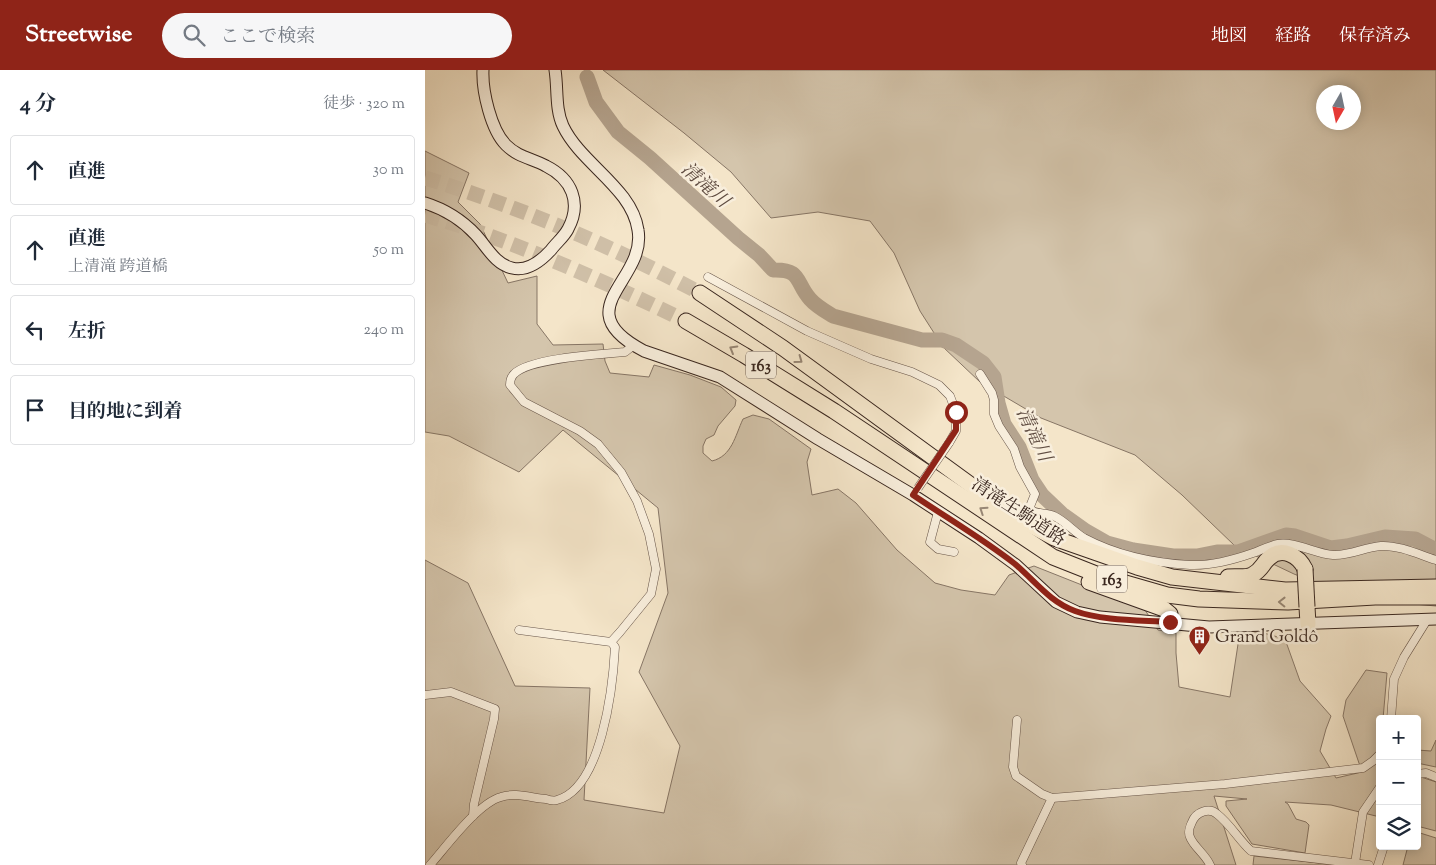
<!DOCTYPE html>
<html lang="ja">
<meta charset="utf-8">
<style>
body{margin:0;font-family:"Sorts Mill Goudy","Noto Serif JP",serif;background:#f6f6f7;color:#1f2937}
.controls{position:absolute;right:15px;bottom:15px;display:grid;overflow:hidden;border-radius:5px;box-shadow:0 2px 12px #0003}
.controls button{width:45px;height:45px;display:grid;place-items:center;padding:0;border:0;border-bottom:1px solid #e0e1e3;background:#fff;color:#1f2937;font:25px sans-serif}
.compass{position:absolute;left:891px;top:15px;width:45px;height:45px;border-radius:50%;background:#fff;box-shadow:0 2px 12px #0003;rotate:189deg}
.stop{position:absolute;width:15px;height:15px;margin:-11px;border:4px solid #8f2418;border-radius:50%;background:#fff}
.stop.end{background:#8f2418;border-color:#fff;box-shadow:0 1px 5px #0008}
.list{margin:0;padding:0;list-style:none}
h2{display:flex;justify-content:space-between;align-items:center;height:65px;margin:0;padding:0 20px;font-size:21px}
h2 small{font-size:16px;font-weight:400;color:#747a83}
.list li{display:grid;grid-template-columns:32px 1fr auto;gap:15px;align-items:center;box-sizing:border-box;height:70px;margin:0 10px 10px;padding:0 10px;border:1px solid #e0e1e3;border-radius:5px}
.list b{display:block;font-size:19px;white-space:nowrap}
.list p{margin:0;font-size:16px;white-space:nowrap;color:#747a83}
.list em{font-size:16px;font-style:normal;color:#747a83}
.icon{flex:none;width:28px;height:28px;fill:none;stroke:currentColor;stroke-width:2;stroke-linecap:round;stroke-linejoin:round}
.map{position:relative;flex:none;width:1011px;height:795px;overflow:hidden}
header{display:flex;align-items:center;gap:30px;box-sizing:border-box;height:70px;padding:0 25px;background:#8f2418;color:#fff}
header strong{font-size:24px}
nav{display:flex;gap:28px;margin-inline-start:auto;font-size:18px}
.search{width:350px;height:45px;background:#f6f6f7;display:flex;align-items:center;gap:12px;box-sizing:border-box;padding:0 18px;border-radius:28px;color:#747a83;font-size:19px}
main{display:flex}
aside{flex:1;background:#fff}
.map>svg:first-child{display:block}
.green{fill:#d4c5ac;stroke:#877666;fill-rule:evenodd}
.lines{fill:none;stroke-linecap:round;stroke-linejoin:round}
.river{stroke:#b5a48f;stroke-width:15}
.highway-tunnel{stroke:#cfbfa7;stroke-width:15;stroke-dasharray:15 8;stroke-linecap:butt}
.street-casing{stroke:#68564a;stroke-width:9}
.secondary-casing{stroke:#3a271f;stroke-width:13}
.highway-casing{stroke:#3a271f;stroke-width:17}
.street{stroke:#f8eedc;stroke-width:8}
.secondary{stroke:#f8eedc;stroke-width:11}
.highway{stroke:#f4e5c9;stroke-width:15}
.street-bridge-casing{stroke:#68564a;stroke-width:9;stroke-linecap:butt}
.highway-bridge-casing{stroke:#3a271f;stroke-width:17;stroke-linecap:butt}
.street-bridge{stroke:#f8eedc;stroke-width:8}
.highway-bridge{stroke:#f4e5c9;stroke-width:15}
.oneway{stroke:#978674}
.route{stroke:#8f2418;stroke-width:6}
.labels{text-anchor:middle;stroke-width:5;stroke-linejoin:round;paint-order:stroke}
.shield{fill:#f8eedc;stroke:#736358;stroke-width:1}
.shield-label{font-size:16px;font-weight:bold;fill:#3a271f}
.street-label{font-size:18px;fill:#3a271f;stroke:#f8eedc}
.poi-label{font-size:18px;fill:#3a271f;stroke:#f8eedc;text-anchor:start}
.water-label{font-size:19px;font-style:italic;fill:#5f4c41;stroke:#f8eedc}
</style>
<header>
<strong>Streetwise</strong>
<div class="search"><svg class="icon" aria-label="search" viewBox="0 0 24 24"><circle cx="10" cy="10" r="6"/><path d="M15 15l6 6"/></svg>ここで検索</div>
<nav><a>地図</a><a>経路</a><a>保存済み</a></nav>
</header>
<main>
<aside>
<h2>4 分<small>徒歩 · 320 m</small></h2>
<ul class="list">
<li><svg class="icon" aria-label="ahead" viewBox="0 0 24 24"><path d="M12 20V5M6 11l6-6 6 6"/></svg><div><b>直進</b></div><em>30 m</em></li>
<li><svg class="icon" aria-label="ahead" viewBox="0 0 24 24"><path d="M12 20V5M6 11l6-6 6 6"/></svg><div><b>直進</b><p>上清滝 跨道橋</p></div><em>50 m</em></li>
<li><svg class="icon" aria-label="left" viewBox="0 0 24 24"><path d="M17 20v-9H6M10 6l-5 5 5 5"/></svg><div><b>左折</b></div><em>240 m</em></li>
<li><svg class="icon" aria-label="arrive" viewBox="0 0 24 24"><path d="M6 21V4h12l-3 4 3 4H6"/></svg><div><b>目的地に到着</b></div></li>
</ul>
</aside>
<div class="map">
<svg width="1011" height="795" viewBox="0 0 1011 795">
<rect width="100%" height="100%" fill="#f4e5c9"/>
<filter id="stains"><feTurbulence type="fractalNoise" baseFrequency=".004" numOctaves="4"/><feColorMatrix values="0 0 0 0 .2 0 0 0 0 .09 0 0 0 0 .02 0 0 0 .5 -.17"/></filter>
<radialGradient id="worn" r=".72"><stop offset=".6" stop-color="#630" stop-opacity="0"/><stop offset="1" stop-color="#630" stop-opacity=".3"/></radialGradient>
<g class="green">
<path d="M178,0H1011V536L933,529L869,504L810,476L757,425L710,385L616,348L555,312L518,277L495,241L469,183L445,151L393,142L346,148L306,102L259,63ZM898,22H928V52H898Z"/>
<path d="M0,81L44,103L33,132L55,154L83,213L112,206V254L128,275L178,274L180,291L185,303L224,307L229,295L265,305L296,317L311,330L310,336L293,356L289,365L281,369L278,376V383L287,391C307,386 310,366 318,349L328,345L344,349L386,379L382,392L387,425L413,419L431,433L472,480L510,513L536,520L570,525L584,505L609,496L720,540L733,560L751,563V583L754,617L805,627L815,561L835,562L860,569L875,611L906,646L901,659L895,681L911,708L937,702L918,646L921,630L941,600L962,603L958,649H955V747L906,735L860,732L863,734L871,749L881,752L884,755L880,783L827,774L801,736V731L822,729L789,726L811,795H0V490L43,513L90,616L165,618L159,730L239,743L255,676L214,602L243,523L233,438L138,360L94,402L24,366L0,362Z"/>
<polygon points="1011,670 1011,697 992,693 992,680 1006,681"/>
<polygon points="992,703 996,707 1011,712 1011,761 992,756"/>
<polygon points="992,762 1011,768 1011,795 978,795 983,776 992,776"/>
<polygon points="829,786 912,795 828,795"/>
</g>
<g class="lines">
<path class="river" d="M162,7L171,32L193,62L225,88L313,168L334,185L348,200C377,199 370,212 385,229C391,236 400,241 408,246L497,270H517L531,275L558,293L569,307L573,333L579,354L594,377L607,410L617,425L637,444L661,461L682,473L708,480L748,486H772L792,482H813L861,465L870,466L906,478L922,476L960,467L990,469L1011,480"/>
<g class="highway-tunnel">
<path d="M0,108C95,137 187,176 275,223"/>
<path d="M0,145C90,171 176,210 261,251"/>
</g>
<defs>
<g id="street">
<polyline points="283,207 382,261 446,289 487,302 514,315 525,326 531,342 531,361 524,373"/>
<path d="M555,304L567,323L569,330V344L574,356L589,379L595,397L610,424L604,439C611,445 621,442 629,446C640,451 649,462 659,468C691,485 729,493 765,495C787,496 808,490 828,483C836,480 844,476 853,474C869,471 891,484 908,485C925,486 940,477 956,476C974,475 995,485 1011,490"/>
<polyline points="513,442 505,472 513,479 529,482"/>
<path d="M186,572L195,562L226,524L231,499L224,464L212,431L196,402L173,374L155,361L99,332L85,315C85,311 86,307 89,304C104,288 177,284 200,282L209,275"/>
<polyline points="0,625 26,622 70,639 69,649 49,734 48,746"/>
<polyline points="966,649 969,609 979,587 1002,550"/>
<polyline points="592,650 588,697 591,706 617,724 627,728 800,714 938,698 948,691 955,684"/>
<polyline points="992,704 1001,703 1011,707"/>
<polyline points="930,793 938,742 955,717"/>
<path d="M5,795C21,777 53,733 76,727C89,722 107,728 121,729C124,730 129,731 132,730C177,718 188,616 190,577L186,572L94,560"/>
<polyline points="597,795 596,793 627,728"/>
<path d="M785,795C781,785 768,776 765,767C763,763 765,756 767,752C771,742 784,737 792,744C805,754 814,770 826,781L944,795"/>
<polyline points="953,795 959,776"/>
</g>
<g id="secondary">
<path d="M130,0C133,18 130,39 138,56C156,94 207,118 213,160C222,211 139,239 219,281L295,307L393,369L488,425L554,468L591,495L631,532L652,542L675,547L784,557L1011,549"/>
<path d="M0,133C19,139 37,150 51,165C62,177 70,194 87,198C103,202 116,191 126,180C131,173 139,167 143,159C157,133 147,109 121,96C107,88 94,88 81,75C66,60 57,21 58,0"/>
</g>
<g id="highway">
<polyline points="275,223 358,278 587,445 629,468 712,497 747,507 860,520 1011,517"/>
<polyline points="261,251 319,285 409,341 628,487 676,506 742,525 774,529 863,532 950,527 1011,527"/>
<path d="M803,507C811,506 821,508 827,505C837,500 837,494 844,488C857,476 874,486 880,499"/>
<polyline points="664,512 739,539 745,544 745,552"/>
<polyline points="882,537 883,554"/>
</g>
</defs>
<use href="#street" class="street-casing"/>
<use href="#secondary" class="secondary-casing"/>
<use href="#highway" class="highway-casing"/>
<use href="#street" class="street"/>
<use href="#secondary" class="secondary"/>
<use href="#highway" class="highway"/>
<defs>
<polyline id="street-bridge" points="493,418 524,373"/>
<polyline id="highway-bridge" points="880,499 882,537"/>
</defs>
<use href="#street-bridge" class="street-bridge-casing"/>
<use href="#highway-bridge" class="highway-bridge-casing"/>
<use href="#street-bridge" class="street-bridge"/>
<use href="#highway-bridge" class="highway-bridge"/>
</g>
<defs><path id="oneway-chevron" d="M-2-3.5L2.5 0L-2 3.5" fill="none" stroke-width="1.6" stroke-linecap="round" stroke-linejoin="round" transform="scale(1.25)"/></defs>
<g class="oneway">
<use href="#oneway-chevron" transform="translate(308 279) rotate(-150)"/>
<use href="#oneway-chevron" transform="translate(374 290) rotate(36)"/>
<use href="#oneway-chevron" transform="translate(558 440) rotate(-146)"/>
<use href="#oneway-chevron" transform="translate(857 532) rotate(-179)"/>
</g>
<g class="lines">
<path class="route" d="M531,342V360L488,425C522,448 558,469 590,494C610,511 625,532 650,541C677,551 717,550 745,552"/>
</g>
<defs>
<symbol id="building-pin" viewBox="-11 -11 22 30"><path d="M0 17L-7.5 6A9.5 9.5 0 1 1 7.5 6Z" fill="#8f2418" stroke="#f8eedc"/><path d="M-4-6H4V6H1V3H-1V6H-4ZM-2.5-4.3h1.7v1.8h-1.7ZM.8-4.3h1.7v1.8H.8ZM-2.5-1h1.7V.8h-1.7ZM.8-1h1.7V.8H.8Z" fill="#fff"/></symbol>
</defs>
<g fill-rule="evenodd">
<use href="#building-pin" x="762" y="554" width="25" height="34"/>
</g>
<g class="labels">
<g class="shield">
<rect x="321" y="281.5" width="30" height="27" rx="4"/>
<rect x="672" y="495.5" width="30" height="27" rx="4"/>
</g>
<g class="shield-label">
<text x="336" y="301">163</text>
<text x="687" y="515">163</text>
</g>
<g class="street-label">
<text transform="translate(594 441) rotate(33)" y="6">清滝生駒道路</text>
</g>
<g class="poi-label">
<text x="790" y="572">Grand Goldô</text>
</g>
<g class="water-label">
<text transform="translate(281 114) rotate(42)" y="7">清滝川</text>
<text transform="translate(610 364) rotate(65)" y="7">清滝川</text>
</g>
</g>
<rect width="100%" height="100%" filter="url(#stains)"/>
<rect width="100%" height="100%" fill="url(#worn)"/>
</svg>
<div class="controls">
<button>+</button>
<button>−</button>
<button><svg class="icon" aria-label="layers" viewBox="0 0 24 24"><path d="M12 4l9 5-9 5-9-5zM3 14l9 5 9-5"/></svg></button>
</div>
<svg class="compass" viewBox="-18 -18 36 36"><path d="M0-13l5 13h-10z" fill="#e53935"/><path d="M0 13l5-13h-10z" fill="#747a83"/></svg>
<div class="stop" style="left:531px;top:342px"></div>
<div class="stop end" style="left:745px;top:552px"></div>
</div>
</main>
